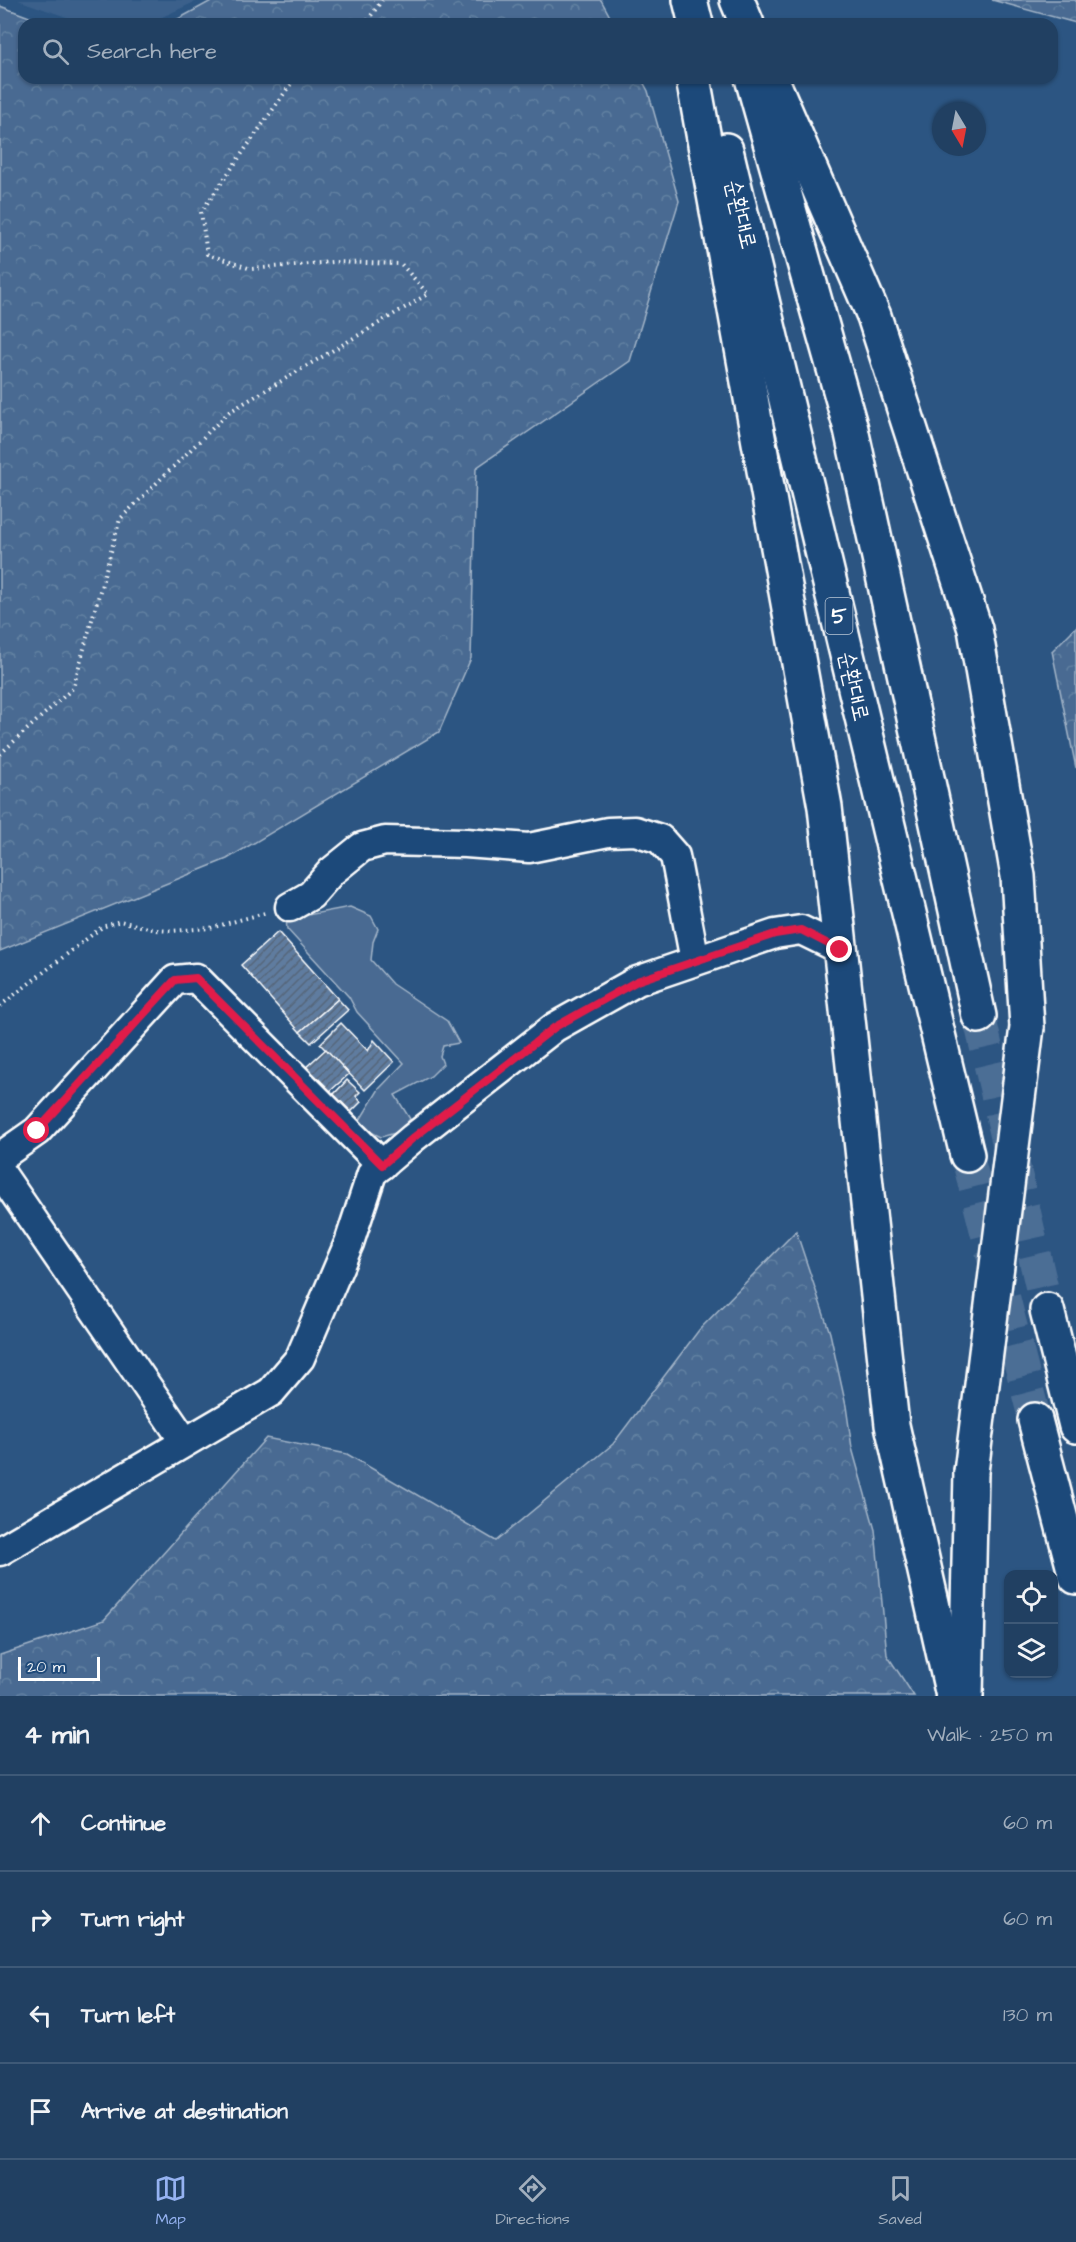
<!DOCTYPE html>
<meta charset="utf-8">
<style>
body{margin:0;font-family:"Architects Daughter","Poor Story",sans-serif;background:#2d4b6b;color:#f1f3f6}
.controls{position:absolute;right:18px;bottom:18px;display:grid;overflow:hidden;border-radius:12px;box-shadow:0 2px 4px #0004}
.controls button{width:54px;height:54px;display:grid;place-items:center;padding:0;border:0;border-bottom:2px solid #3e5977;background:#214062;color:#f1f3f6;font:30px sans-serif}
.compass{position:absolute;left:932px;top:102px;width:54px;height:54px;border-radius:50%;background:#214062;box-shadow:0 2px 4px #0004;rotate:170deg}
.scale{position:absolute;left:18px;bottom:15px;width:82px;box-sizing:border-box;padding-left:6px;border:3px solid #fff;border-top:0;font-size:16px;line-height:21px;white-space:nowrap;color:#fff;-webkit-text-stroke:4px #1f4a7a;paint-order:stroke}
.stop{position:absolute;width:18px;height:18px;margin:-14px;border:4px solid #e11d48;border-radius:50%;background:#fff}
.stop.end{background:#e11d48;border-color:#fff;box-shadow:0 2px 6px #0008}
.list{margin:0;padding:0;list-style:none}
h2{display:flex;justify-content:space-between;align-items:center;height:78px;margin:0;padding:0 24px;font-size:26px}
h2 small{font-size:20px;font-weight:400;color:#a2afbe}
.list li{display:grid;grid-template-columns:39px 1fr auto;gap:18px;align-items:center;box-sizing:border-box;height:96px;padding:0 24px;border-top:2px solid #3e5977}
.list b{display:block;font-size:22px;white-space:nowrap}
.list em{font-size:20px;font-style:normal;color:#a2afbe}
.icon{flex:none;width:33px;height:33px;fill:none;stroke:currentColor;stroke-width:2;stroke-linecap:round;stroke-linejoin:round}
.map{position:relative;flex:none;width:1076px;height:1696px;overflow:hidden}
.search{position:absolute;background:#214062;box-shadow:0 2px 4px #0004;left:18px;right:18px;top:18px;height:66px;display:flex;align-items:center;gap:15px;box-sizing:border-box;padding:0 21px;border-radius:18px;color:#a2afbe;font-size:22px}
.sheet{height:462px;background:#214062}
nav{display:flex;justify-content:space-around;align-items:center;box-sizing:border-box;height:84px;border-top:2px solid #3e5977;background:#214062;font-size:16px;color:#a2afbe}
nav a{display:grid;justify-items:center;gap:3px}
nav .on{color:#95b2f1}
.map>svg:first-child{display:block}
.built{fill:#3b618b}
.forest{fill:url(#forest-crowns);stroke:#a4b5c8;stroke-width:1.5}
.garden{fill:#486b92;stroke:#a4b5c8;stroke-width:1.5}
.building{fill:url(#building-hatch);stroke:#fff;stroke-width:1.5}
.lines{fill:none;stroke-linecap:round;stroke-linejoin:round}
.trunk-tunnel{stroke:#4c6e95;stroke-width:33;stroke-dasharray:33 16;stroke-linecap:butt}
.minor-casing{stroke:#fff;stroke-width:33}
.trunk-casing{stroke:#fff;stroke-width:38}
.path{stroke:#fff;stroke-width:4;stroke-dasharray:1.5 4.5;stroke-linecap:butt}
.minor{stroke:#1f4a7a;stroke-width:28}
.trunk{stroke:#1f4a7a;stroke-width:33}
.trunk-bridge-casing{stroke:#fff;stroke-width:38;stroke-linecap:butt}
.trunk-bridge{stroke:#1f4a7a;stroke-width:33}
.route{stroke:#e11d48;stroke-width:8}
.labels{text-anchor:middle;stroke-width:4.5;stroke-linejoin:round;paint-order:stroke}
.shield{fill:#1f4a7a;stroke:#bcc9d7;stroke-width:1.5}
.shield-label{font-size:21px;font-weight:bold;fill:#fff}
.street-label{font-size:22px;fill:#fff;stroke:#1f4a7a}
</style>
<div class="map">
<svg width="1076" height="1696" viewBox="0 0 1076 1696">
<defs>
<pattern id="forest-crowns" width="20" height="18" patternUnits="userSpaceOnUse" patternTransform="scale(1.5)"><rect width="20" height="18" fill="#486b92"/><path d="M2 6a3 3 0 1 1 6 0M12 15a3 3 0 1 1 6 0" fill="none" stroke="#6381a2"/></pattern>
<pattern id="building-hatch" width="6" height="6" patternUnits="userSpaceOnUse" patternTransform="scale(1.5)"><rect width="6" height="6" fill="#5e7c9f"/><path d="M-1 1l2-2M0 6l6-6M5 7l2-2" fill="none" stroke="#56667a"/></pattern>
</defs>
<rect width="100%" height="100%" fill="#2c5582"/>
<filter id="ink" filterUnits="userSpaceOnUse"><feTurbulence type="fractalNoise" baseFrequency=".0167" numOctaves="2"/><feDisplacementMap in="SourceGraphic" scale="12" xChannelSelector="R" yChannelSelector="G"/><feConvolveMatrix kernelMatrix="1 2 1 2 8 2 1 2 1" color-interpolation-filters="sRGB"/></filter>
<g filter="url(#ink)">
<polygon class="built" points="18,0 199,0 147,24 86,24"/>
<g class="forest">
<polygon points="213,0 601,0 614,24 169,24"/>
<polygon points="992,0 1076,0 1076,23"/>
<polygon points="0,6 48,24 24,24 24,78 641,78 648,91 679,201 630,361 476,468 471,658 439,732 227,859 0,951"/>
<polygon points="1076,627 1076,768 1052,651"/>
<polygon points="796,1231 830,1333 846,1406 852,1448 875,1530 887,1655 914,1696 0,1696 0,1655 104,1620 266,1438 347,1454 496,1541 613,1444 699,1330"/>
</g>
<polygon class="garden" points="350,907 371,916 378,929 373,942 371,960 392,984 447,1021 459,1043 443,1046 440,1056 443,1064 431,1076 395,1095 410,1119 399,1132 381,1137 367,1130 360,1120 379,1089 404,1063 357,1012 349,997 287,929 286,919"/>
<g class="building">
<polygon points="278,932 338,999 300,1032 241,965"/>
<polygon points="338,999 348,1010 311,1043 300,1032"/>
<polygon points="341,1023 368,1051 374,1040 394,1062 365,1090 320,1044"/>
<polygon points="326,1049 349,1074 328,1093 305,1068"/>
<polygon points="347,1080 360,1092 356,1096 361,1102 351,1112 333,1095"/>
</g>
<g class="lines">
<g class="trunk-tunnel">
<polyline points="979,1016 1047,1310"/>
<polyline points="967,1155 1035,1420"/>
</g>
<defs>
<g id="minor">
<polyline points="290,907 311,895 331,872 362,847 385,841 466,843 529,848 608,832 635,831 660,839 675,856 695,961"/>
<polyline points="0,1157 37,1131 175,980 196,978 382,1165"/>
<polyline points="0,1172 185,1442"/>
<polyline points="0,1551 271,1392 300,1358 349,1243 372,1173 413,1138 555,1027 637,981 775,934 801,930 840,949"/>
</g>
<g id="trunk">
<polyline points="690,0 696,24"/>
<polyline points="737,0 747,24"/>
<polyline points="693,78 825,807 892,1425 953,1696"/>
<polyline points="752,78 851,429 979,1016"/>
<polyline points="771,78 874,316 975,629 1018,876 1027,1027"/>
<polyline points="726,150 967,1155"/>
<polyline points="1047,1310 1076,1426"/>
<polyline points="1035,1420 1076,1577"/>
<polyline points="966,1696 971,1472"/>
</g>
</defs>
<use href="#minor" class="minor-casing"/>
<use href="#trunk" class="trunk-casing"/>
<g class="path">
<polyline points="363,24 368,20 382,0"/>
<polyline points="0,754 73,688 120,519 229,412 428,294 401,264 332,262 251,269 207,254 201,212 295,78"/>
<polyline points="0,1006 102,927 120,921 156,930 171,931 210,928 265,913"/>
</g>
<use href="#minor" class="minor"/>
<use href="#trunk" class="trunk"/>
<defs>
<polyline id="trunk-bridge" points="971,1472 1027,1027"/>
</defs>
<use href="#trunk-bridge" class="trunk-bridge-casing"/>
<use href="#trunk-bridge" class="trunk-bridge"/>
</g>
</g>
<g class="lines" filter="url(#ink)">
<polyline class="route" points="37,1131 175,980 196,978 382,1165 413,1138 555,1027 637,981 775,934 801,930 840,950"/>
</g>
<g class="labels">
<rect class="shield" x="825.5" y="598" width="27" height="36" rx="4.5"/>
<g class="shield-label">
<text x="839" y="623">5</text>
</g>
<g class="street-label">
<text transform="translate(742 214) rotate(76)" y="8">순환대로</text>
<text transform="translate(855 686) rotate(77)" y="8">순환대로</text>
</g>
</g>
</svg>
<div class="controls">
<button><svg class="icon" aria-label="locate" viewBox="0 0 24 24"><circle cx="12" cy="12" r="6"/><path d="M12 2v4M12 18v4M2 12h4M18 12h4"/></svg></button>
<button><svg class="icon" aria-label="layers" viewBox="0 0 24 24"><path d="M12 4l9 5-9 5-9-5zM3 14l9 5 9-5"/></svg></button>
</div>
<svg class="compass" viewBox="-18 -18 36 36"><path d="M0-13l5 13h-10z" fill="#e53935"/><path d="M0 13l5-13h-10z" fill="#a2afbe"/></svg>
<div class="scale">20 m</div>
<div class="stop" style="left:37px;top:1131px"></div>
<div class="stop end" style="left:840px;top:950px"></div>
<div class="search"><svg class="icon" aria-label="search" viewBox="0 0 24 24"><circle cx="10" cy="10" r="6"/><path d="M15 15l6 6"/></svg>Search here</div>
</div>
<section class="sheet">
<h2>4 min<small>Walk · 250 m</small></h2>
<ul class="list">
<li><svg class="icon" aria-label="ahead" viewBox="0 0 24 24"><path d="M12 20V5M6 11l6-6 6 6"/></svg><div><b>Continue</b></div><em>60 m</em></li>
<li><svg class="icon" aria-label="right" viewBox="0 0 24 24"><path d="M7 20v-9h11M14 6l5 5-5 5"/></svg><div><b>Turn right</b></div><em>60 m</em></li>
<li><svg class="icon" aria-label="left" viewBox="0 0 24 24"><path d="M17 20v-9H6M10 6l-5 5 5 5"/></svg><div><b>Turn left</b></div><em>130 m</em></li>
<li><svg class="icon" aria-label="arrive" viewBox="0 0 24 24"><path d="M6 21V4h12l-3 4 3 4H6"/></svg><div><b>Arrive at destination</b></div></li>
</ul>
</section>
<nav>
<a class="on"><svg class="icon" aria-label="map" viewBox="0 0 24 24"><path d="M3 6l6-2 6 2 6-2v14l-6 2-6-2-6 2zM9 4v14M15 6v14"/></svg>Map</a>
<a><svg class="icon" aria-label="directions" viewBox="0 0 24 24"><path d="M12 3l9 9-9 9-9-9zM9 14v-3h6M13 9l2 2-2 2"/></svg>Directions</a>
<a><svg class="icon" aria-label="saved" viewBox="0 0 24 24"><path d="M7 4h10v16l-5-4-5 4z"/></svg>Saved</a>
</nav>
